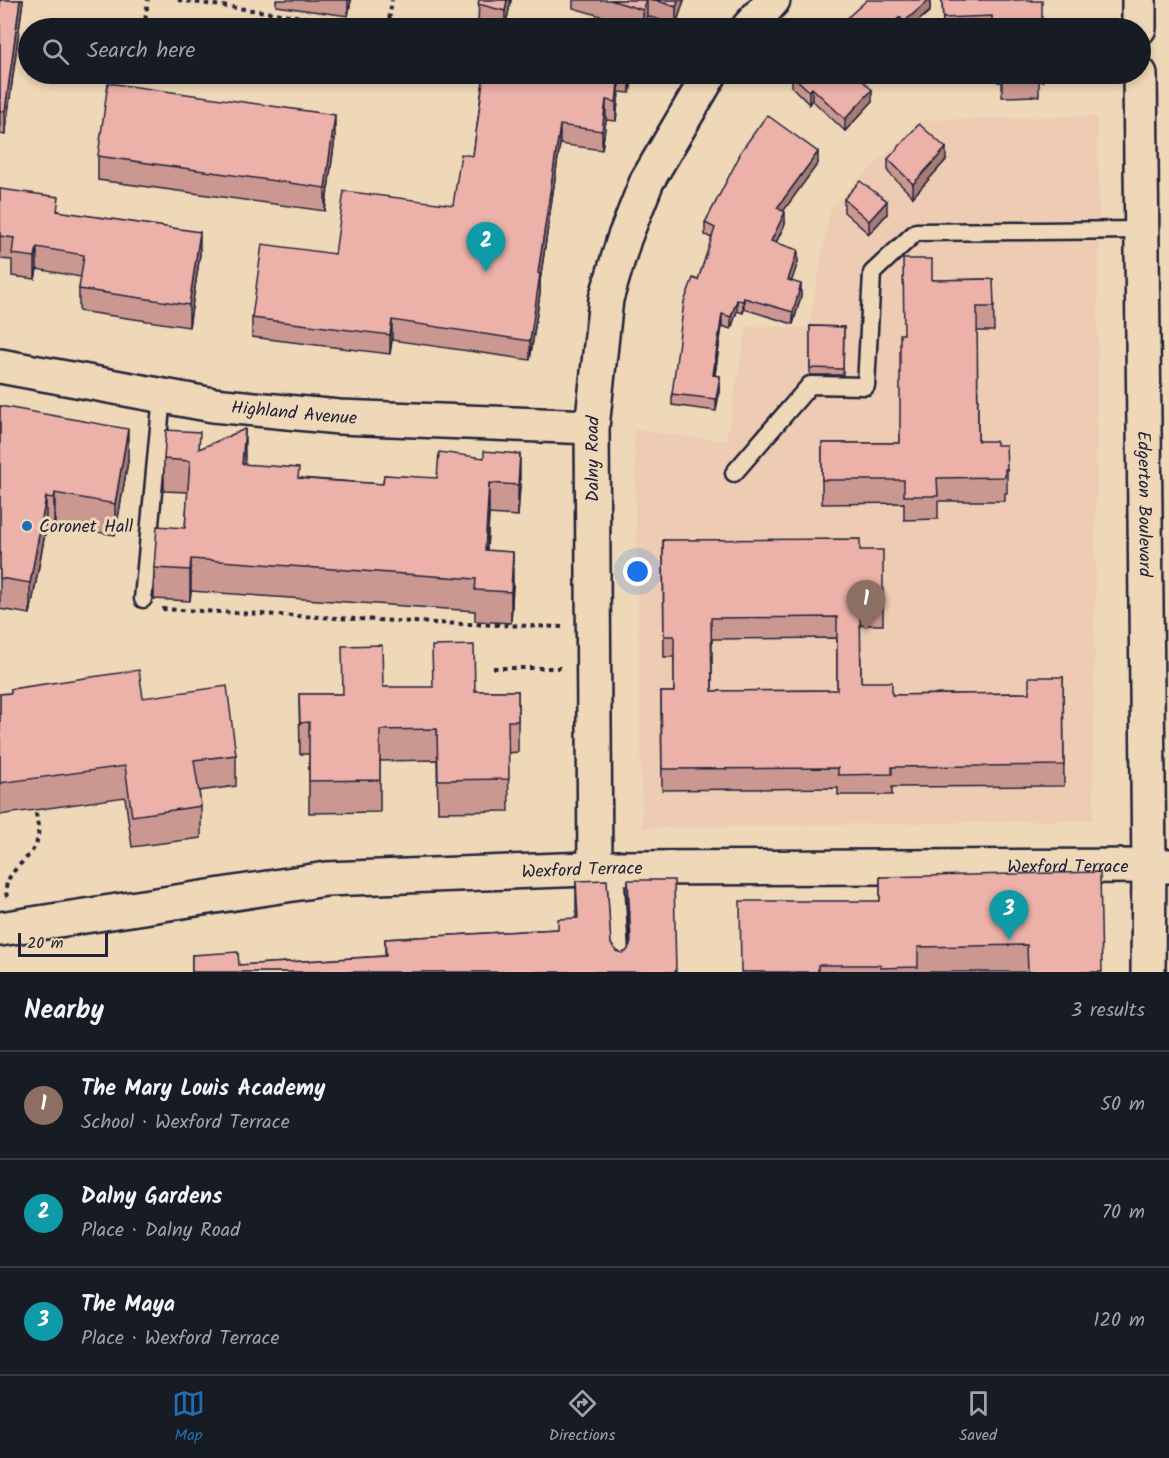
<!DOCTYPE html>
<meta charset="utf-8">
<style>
body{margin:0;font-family:Kalam,sans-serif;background:#20242c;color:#f1f3f6}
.scale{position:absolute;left:18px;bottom:15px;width:90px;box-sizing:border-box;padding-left:6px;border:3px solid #22223b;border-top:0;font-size:16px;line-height:21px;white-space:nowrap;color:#22223b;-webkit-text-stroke:4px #eed8b7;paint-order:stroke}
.you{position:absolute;left:638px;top:572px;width:21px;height:21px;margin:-15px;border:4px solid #fff;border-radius:50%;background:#1a73e8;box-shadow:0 0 0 9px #1a73e833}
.badge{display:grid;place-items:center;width:39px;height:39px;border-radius:50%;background:#1f6fb2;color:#fff;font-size:20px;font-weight:700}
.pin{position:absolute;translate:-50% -50px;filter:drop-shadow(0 2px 3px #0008)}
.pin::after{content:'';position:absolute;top:32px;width:21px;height:18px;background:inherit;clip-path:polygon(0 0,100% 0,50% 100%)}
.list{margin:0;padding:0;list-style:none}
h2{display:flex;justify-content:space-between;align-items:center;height:78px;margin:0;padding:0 24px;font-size:26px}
h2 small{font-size:20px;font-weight:400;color:#9ea1a6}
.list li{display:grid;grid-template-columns:39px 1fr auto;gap:18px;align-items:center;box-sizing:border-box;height:108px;padding:0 24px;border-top:2px solid #363941}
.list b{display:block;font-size:22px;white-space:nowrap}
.list p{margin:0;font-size:20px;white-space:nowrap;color:#9ea1a6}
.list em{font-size:20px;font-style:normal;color:#9ea1a6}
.icon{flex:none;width:33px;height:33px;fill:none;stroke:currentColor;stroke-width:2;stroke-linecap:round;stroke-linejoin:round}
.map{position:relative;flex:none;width:1169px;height:972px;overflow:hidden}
.search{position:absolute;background:#171b24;box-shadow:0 3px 9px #0003;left:18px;right:18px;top:18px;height:66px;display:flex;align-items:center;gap:15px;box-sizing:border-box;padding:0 21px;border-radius:33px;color:#9ea1a6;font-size:22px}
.sheet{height:402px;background:#171b24}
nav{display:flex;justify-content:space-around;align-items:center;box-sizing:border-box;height:84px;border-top:2px solid #363941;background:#171b24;font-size:16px;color:#9ea1a6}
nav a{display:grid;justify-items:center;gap:3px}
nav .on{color:#1f6fb2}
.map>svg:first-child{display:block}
.built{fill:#edccb3}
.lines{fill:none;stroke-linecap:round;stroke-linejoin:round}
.service-casing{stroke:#22223b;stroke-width:21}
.minor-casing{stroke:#22223b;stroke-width:38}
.path{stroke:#22223b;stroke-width:4;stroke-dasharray:4.5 4.5;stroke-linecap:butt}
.service{stroke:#eed8b7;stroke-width:16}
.minor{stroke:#eed8b7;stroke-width:33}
.wall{fill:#cb9891;stroke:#22223b;stroke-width:1.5;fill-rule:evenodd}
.shaded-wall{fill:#a57c76;stroke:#22223b;stroke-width:1.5}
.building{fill:#ecb1a9;stroke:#22223b;stroke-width:1.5;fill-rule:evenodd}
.poi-dot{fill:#1f6fb2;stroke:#eed8b7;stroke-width:2}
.labels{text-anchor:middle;stroke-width:6;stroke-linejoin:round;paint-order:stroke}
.street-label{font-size:18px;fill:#22223b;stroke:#eed8b7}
.poi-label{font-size:18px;fill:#22223b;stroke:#eed8b7;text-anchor:start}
</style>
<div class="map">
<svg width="1169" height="972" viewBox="0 0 1169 972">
<rect width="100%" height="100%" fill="#eed8b7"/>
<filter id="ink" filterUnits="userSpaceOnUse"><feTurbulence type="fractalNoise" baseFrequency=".0167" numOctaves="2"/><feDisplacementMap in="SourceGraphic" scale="12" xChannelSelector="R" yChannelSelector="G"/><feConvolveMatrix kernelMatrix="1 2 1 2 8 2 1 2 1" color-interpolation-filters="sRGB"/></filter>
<g filter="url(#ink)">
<polygon class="built" points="1097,116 1099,211 1093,820 642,828 634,430 726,441 747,326 809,328 830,208 921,120"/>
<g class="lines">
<defs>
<g id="service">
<polyline points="734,473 810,385 866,386 872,273 916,232 1142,230"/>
<polyline points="143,599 162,396"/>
<polyline points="615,868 621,972"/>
</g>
<g id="minor">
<polyline points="1139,0 1139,28"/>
<polyline points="748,28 773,0"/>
<path id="s1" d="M1140,74L1149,867L1148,972"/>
<path id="s2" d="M0,366L213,405L339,417L592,427"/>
<path id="s3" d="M595,869L592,427L606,299L624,239L647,181L710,74"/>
<path id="s4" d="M0,929L326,879L615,868L1169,866"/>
</g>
</defs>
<use href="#service" class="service-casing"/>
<use href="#minor" class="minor-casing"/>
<g class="path">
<polyline points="178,0 384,28"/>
<polyline points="144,28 148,0"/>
<polyline points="388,28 392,0"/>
<polyline points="162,609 435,623 562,627"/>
<polyline points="493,668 563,668"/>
<path d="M7,897C0,872 31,862 37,841C40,832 37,822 36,813"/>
</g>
<use href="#service" class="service"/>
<use href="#minor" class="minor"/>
</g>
<g class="wall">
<polygon points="0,0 23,0 5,135 0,134"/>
<polygon points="276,0 351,0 348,16 276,6"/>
<polygon points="479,0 511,0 505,28 478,23"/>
<polygon points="573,0 684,0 676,25 647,16 643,28 573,8"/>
<polygon points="930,0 930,11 910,28 836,28"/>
<polygon points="942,0 1042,28 943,28"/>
<polygon points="484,74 633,74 630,93 619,92 616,121 606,120 602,150 560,144 540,281 540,293 530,360 392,340 390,354 252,337 252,318 335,254 453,205 473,156"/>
<polygon points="858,74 858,76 872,102 845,131 812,100 809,104 792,87 792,75"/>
<polygon points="998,74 1043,74 1043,81 1039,81 1039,96 1002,97 1002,82 998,82"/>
<polygon points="335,138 325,211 98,180 98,156"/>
<polygon points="739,154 818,163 783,211 785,224 776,243 798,262 791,281 801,296 793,324 744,309 743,313 737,311 731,329 722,326 715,375 720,387 716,411 672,405 672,394 698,280 712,238 705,235 705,223 739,158"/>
<polygon points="888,159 946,160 913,197 888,172"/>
<polygon points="0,189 59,211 200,254 189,327 79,311 79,289 81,277 37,269 35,279 12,276 12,260 0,259"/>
<polygon points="844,199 887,214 869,234 844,212"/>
<polygon points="993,279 994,331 977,331 978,441 996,445 1007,469 1007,493 1005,493 1005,501 938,501 938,519 904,520 904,503 822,504 822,443 900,443 904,334 932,280"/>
<polygon points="810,326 844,327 843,375 810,375"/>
<polygon points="0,406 128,461 115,535 55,525 54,530 46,528 30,614 0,609"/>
<polygon points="200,449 244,464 299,478 383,484 384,475 520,485 518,516 489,514 487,550 513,583 511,623 475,621 475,611 191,591 190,601 154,599 154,568 185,528 188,492 164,491 164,459"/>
<path d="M663,540L860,550L883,604V625H860L861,682L892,695L1029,693L1063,677L1064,786L892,787V795H838V788L662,790L661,692H674V657H664ZM837,638V690L712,691V639Z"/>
<polygon points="383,687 475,691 518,691 518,752 508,753 509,811 438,812 437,760 380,761 380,812 309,813 309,754 300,754 299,694 342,694"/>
<polygon points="11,689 143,698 236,755 236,786 199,791 201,806 201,838 132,847 125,797 0,815 0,694 11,693"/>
<polygon points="880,877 1102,972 741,972 880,901"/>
<polygon points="628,880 676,972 192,972 192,955 239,965 385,956 385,939 558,929 576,918 576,881 611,944 616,951 622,953 627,951 630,945 628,910"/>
</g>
<g class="shaded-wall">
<polygon points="20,0 23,0 5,135 5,111"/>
<polygon points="348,0 351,0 348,16"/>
<polygon points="507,0 511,0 505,28 505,11"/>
<polygon points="646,0 647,0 647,16 643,28 643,10"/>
<polygon points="678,0 684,0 676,25 676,7"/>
<polygon points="929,0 930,0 930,11 910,28 904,28 904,22"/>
<polygon points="900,17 900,28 886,28"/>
<polygon points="619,74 619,92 616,121 616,102"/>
<polygon points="630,74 633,74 630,93"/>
<polygon points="812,88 812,100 809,104 809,91"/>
<polygon points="872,90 872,102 845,131 845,119"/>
<polygon points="606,100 606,120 602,150 602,131"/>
<polygon points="335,115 335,138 325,211 325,188"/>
<polygon points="560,125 560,144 540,281 540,293 530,360 530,341 538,273"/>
<polygon points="946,148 946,160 913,197 913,184"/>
<polygon points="818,152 818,163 777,220 777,208"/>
<polygon points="887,201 887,214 869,234 869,221"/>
<polygon points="785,212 785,224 771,253 771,241"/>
<polygon points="200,232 200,254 189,327 189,305"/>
<polygon points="37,247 37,269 35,279 35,257"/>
<polygon points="798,250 798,262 788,292 788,280"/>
<polygon points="801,284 801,296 793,324 793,312"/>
<polygon points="744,298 744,309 743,313 743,301"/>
<polygon points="737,300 737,311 731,329 731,317"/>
<polygon points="722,314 722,326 713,386 713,375"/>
<polygon points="392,320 392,340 390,354 390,335"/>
<polygon points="720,376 720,387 716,411 716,399"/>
<polygon points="128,429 128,461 115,535 115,504"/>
<polygon points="245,429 245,460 242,495 242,464"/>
<polygon points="520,454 520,485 518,516 518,485"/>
<polygon points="489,483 489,514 485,581 485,550"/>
<polygon points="55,493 55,525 54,530 54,498"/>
<polygon points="46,497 46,528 30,614 30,583"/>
<polygon points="513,552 513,583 511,623 511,592"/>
<polygon points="191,559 191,591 190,601 190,570"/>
</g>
<g class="building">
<polygon points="0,0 20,0 5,111 0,111"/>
<polygon points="479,0 507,0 505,11 478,4"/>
<polygon points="610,0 646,0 643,10"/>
<polygon points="655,0 678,0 676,7"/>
<polygon points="867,0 929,0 904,22 900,17 886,28 836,28"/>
<polygon points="942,0 1032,0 1032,1 1042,1 1042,28 992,28 992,16 943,18"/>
<polygon points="491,26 510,28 491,28"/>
<polygon points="484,74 619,74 616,102 606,100 602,131 560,125 538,273 540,274 530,341 392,320 390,335 252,318 262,244 335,254 344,191 453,205 461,154 473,156"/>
<polygon points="793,74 856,74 872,90 845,119 812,88 809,91 792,75"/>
<polygon points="1002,74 1039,74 1039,79 1002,80"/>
<polygon points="108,83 335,115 325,188 98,156"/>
<polygon points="767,115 818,152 777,208 785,212 771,241 798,250 788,280 801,284 793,312 744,298 743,301 737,300 731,317 722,314 713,375 720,376 716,399 672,394 684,302 693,278 698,280 715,228 705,223 740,155 739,154"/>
<polygon points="919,124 946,148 913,184 888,159"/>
<polygon points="860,181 887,201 869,221 844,199"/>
<polygon points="0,189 59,197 57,211 200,232 189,305 79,289 84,255 37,247 35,257 12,254 14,238 0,236"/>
<polygon points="903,259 932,259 932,280 993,279 994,307 977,307 978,441 996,441 996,445 1006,445 1007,469 1005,469 1005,477 937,478 938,496 904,496 904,480 822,480 822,443 900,443 900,334 904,334"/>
<polygon points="810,326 844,327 843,369 810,368"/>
<polygon points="0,406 128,429 115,504 55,493 54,498 46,497 30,583 0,578"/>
<polygon points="245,429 242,464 299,468 298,478 320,480 383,484 384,475 437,478 439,452 484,458 484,451 520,454 518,485 489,483 485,550 513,552 511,592 475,590 476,579 191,559 190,570 154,568 157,526 185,528 190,461 164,459 166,430 200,432 199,449"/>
<path d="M860,539V550H883V604H860L861,682H892V695L1029,693V677H1063L1064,765L892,767V774L838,775V768L662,769L661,692H674V636H664L663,540ZM837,617V690L712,691L711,618Z"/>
<polygon points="382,645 383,687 433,687 432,646 474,645 475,691 518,691 518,721 508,721 509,779 438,780 437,729 380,730 380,780 309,781 309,722 300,723 299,694 343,694 342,646"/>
<polygon points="139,670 143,698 227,686 236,755 194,760 201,806 132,816 125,766 0,783 0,694 11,693 11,689"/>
<polygon points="1100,872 1102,972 1028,972 1027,945 918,947 918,967 881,968 881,965 818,965 818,972 741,972 740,901 880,901 880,877"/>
<polygon points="607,880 611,944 616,951 622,953 627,951 631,942 628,880 674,880 676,972 192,972 192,955 238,952 239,965 386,956 385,939 558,929 558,919 578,918 576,881"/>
</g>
</g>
<circle class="poi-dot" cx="27" cy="526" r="6"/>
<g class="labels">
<g class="street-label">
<text dy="6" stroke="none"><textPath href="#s2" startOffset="298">Highland Avenue</textPath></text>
<text dy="6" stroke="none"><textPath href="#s3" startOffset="410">Dalny Road</textPath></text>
<text dy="6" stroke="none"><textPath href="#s1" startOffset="430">Edgerton Boulevard</textPath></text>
<text dy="6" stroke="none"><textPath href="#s4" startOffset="1072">Wexford Terrace</textPath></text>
<text dy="6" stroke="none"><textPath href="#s4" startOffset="586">Wexford Terrace</textPath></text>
</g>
<g class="poi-label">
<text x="39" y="532">Coronet Hall</text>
</g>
</g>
</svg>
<div class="scale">20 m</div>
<div class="you"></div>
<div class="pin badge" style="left:866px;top:630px;background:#8d6e63">1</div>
<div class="pin badge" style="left:486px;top:272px;background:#0f9aa8">2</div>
<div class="pin badge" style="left:1009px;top:940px;background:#0f9aa8">3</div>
<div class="search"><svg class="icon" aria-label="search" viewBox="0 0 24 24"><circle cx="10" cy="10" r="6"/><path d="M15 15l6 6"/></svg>Search here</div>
</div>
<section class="sheet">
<h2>Nearby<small>3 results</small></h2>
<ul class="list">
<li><span class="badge" style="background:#8d6e63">1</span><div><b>The Mary Louis Academy</b><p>School · Wexford Terrace</p></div><em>50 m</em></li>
<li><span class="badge" style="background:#0f9aa8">2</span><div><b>Dalny Gardens</b><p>Place · Dalny Road</p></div><em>70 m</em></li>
<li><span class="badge" style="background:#0f9aa8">3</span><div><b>The Maya</b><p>Place · Wexford Terrace</p></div><em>120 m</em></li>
</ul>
</section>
<nav>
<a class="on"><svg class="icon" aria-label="map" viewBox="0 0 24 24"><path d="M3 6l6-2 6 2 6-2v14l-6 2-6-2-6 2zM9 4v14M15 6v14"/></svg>Map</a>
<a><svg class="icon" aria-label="directions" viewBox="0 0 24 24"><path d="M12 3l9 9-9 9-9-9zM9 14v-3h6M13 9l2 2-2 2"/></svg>Directions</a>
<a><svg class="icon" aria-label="saved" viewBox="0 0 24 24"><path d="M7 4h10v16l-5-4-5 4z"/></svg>Saved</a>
</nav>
